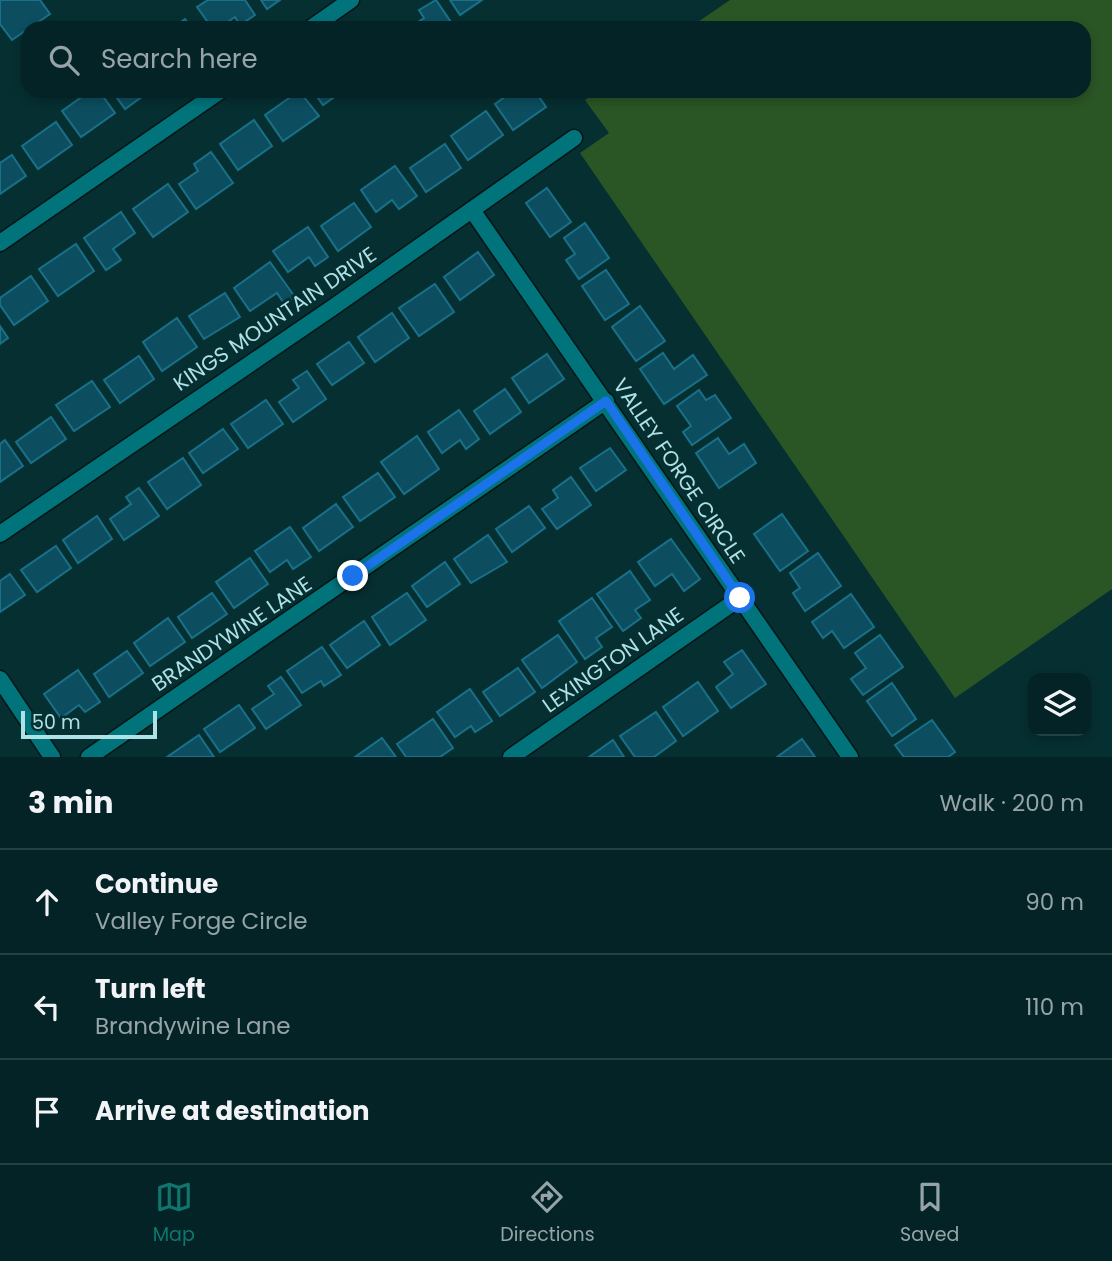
<!DOCTYPE html>
<meta charset="utf-8">
<style>
body{margin:0;font-family:Poppins,sans-serif;background:#0d2b2e;color:#f1f3f6}
.controls{position:absolute;right:21px;bottom:21px;display:grid;overflow:hidden;border-radius:14px;box-shadow:0 4px 10px #0003}
.controls button{width:63px;height:63px;display:grid;place-items:center;padding:0;border:0;border-bottom:2px solid #254043;background:#042326;color:#f1f3f6;font:35px sans-serif}
.scale{position:absolute;left:21px;bottom:18px;width:136px;box-sizing:border-box;padding-left:7px;border:4px solid #aee2e6;border-top:0;font-size:19px;line-height:24px;white-space:nowrap;color:#aee2e6;-webkit-text-stroke:5px #062f32;paint-order:stroke}
.stop{position:absolute;width:21px;height:21px;margin:-16px;border:5px solid #1a73e8;border-radius:50%;background:#fff}
.stop.end{background:#1a73e8;border-color:#fff;box-shadow:0 2px 7px #0008}
.list{margin:0;padding:0;list-style:none}
h2{display:flex;justify-content:space-between;align-items:center;height:91px;margin:0;padding:0 28px;font-size:30px}
h2 small{font-size:23px;font-weight:400;color:#97a4a7}
.list li{display:grid;grid-template-columns:46px 1fr auto;gap:21px;align-items:center;box-sizing:border-box;height:105px;padding:0 28px;border-top:2px solid #254043}
.list b{display:block;font-size:26px;white-space:nowrap}
.list p{margin:0;font-size:23px;white-space:nowrap;color:#97a4a7}
.list em{font-size:23px;font-style:normal;color:#97a4a7}
.icon{flex:none;width:38px;height:38px;fill:none;stroke:currentColor;stroke-width:2;stroke-linecap:round;stroke-linejoin:round}
.map{position:relative;flex:none;width:1112px;height:757px;overflow:hidden}
.search{position:absolute;background:#042326;box-shadow:0 4px 10px #0003;left:21px;right:21px;top:21px;height:77px;display:flex;align-items:center;gap:18px;box-sizing:border-box;padding:0 24px;border-radius:21px;color:#97a4a7;font-size:26px}
.sheet{height:406px;background:#042326}
nav{display:flex;justify-content:space-around;align-items:center;box-sizing:border-box;height:98px;border-top:2px solid #254043;background:#042326;font-size:19px;color:#97a4a7}
nav a{display:grid;justify-items:center;gap:4px}
nav .on{color:#0f766e}
.map>svg:first-child{display:block}
.green{fill:#2a5625}
.building{fill:#0c4e60;stroke:#197189;stroke-width:2}
.lines{fill:none;stroke-linecap:round;stroke-linejoin:round}
.minor-casing{stroke:#051516;stroke-width:19}
.minor{stroke:#01747b;stroke-width:16}
.route{stroke:#1a73e8;stroke-width:9}
.labels{text-anchor:middle;stroke-width:6;stroke-linejoin:round;paint-order:stroke}
.street-label{font-size:21px;fill:#aee2e6;stroke:#062f32}
</style>
<div class="map">
<svg width="1112" height="757" viewBox="0 0 1112 757">
<rect width="100%" height="100%" fill="#062f32"/>
<polygon class="green" points="730,0 1112,0 1112,589 955,698 580,153 609,133 585,100 598,91 1084,91 1084,28 689,28"/>
<g class="building">
<polygon points="0,0 40,0 50,14 12,40 0,24"/>
<polygon points="208,0 245,0 255,15 240,25 235,17 219,28 212,28 197,7"/>
<polygon points="261,0 280,0 267,9"/>
<polygon points="436,0 455,28 409,28 424,18 419,10"/>
<polygon points="450,0 482,0 460,15"/>
<polygon points="185,19 192,28 172,28"/>
<polygon points="90,91 99,91 115,113 81,137 62,111"/>
<polygon points="112,91 150,91 125,109"/>
<polygon points="299,91 319,116 283,141 265,115"/>
<polygon points="313,91 343,91 323,105"/>
<polygon points="513,91 535,91 546,107 513,130 495,104"/>
<polygon points="486,111 503,135 468,160 451,136"/>
<polygon points="254,120 272,146 238,170 220,144"/>
<polygon points="56,122 72,145 38,169 22,146"/>
<polygon points="445,144 461,168 426,192 410,168"/>
<polygon points="211,152 233,183 196,209 179,184 198,171 194,164"/>
<polygon points="12,155 26,176 0,194 0,163"/>
<polygon points="395,166 417,196 399,209 392,200 376,212 361,190"/>
<polygon points="168,184 188,212 153,237 133,209"/>
<polygon points="547,188 571,222 550,237 526,203"/>
<polygon points="354,203 371,227 338,251 321,226"/>
<polygon points="121,212 135,233 113,249 121,260 106,270 84,238"/>
<polygon points="585,223 609,258 579,279 566,260 575,254 564,238"/>
<polygon points="308,227 328,257 315,266 309,257 288,272 273,251"/>
<polygon points="76,244 94,271 58,296 39,269"/>
<polygon points="478,252 494,275 460,300 444,277"/>
<polygon points="270,262 295,297 285,305 277,293 250,311 234,288"/>
<polygon points="606,270 629,304 605,320 582,286"/>
<polygon points="31,276 48,301 14,325 0,305 0,298"/>
<polygon points="435,284 454,312 419,336 399,308"/>
<polygon points="225,293 240,317 204,339 189,316"/>
<polygon points="640,306 665,341 636,361 612,327"/>
<polygon points="392,313 409,338 375,362 358,337"/>
<polygon points="177,318 197,347 162,371 143,342"/>
<polygon points="0,326 8,338 0,344"/>
<polygon points="349,342 364,363 332,385 317,364"/>
<polygon points="663,353 674,369 693,355 707,375 664,404 640,369"/>
<polygon points="547,354 564,379 529,403 512,378"/>
<polygon points="139,356 154,379 120,403 104,380"/>
<polygon points="307,371 326,399 293,422 279,402 299,388 293,380"/>
<polygon points="92,381 110,407 74,431 56,405"/>
<polygon points="505,389 521,412 490,434 474,411"/>
<polygon points="699,390 706,400 715,395 731,418 692,445 683,432 691,426 677,406"/>
<polygon points="266,400 283,424 248,448 231,424"/>
<polygon points="459,410 479,439 466,449 460,440 442,453 428,432"/>
<polygon points="51,417 66,439 31,463 16,442"/>
<polygon points="223,429 238,449 203,473 189,453"/>
<polygon points="417,436 439,469 404,494 381,462"/>
<polygon points="718,438 729,454 744,444 756,463 719,488 696,453"/>
<polygon points="5,440 23,466 0,482 0,444"/>
<polygon points="610,448 626,470 596,491 580,468"/>
<polygon points="183,458 201,485 167,509 148,482"/>
<polygon points="378,473 395,497 360,521 343,497"/>
<polygon points="571,477 591,505 557,529 542,509 558,498 553,490"/>
<polygon points="139,488 159,516 124,540 110,519 131,504 126,497"/>
<polygon points="336,504 353,527 319,551 303,528"/>
<polygon points="529,506 545,528 512,552 496,529"/>
<polygon points="782,514 808,551 780,571 754,534"/>
<polygon points="97,516 112,539 78,563 63,540"/>
<polygon points="290,527 311,557 293,569 287,560 270,572 255,551"/>
<polygon points="488,535 507,562 471,583 454,559"/>
<polygon points="671,539 700,579 684,591 672,574 655,586 638,562"/>
<polygon points="56,546 71,568 37,592 21,570"/>
<polygon points="818,553 841,586 805,611 793,593 800,588 790,573"/>
<polygon points="250,558 268,584 234,608 216,582"/>
<polygon points="445,562 460,584 427,607 412,586"/>
<polygon points="630,571 650,600 635,610 641,618 623,631 597,594"/>
<polygon points="10,574 25,595 0,612 0,581"/>
<polygon points="212,593 227,614 192,638 178,617"/>
<polygon points="407,593 426,620 390,645 372,617"/>
<polygon points="851,594 874,627 844,648 832,631 823,638 812,622"/>
<polygon points="592,598 612,627 596,638 602,647 585,659 559,621"/>
<polygon points="168,618 185,642 150,666 134,643"/>
<polygon points="364,621 380,645 347,668 330,645"/>
<polygon points="558,635 577,662 542,688 522,660"/>
<polygon points="880,635 903,667 863,695 851,679 866,668 855,653"/>
<polygon points="322,647 341,675 324,686 321,681 302,693 287,671"/>
<polygon points="742,650 766,684 731,708 716,687 733,674 724,662"/>
<polygon points="127,651 143,673 109,697 94,674"/>
<polygon points="518,668 535,692 500,716 483,692"/>
<polygon points="78,670 100,702 85,712 79,705 61,718 44,694"/>
<polygon points="281,677 301,705 266,729 252,709 274,694 268,686"/>
<polygon points="698,682 718,711 683,736 663,707"/>
<polygon points="892,683 916,719 892,736 867,701"/>
<polygon points="470,689 492,721 475,732 471,726 455,737 437,712"/>
<polygon points="239,705 255,728 220,752 204,729"/>
<polygon points="656,712 676,741 654,757 635,757 620,736"/>
<polygon points="433,719 453,748 440,757 406,757 397,744"/>
<polygon points="932,720 955,752 948,757 904,757 895,745"/>
<polygon points="199,735 214,757 167,757"/>
<polygon points="382,738 396,757 355,757"/>
<polygon points="802,739 815,757 777,757"/>
<polygon points="613,740 624,757 589,757"/>
</g>
<g class="lines">
<defs>
<g id="minor">
<polyline points="311,28 351,0"/>
<polyline points="472,210 850,757"/>
<polyline points="0,243 220,91"/>
<polyline points="0,534 332,308 574,138"/>
<polyline points="0,679 52,757"/>
<polyline points="89,757 606,401"/>
<polyline points="511,757 740,598"/>
</g>
</defs>
<use href="#minor" class="minor-casing"/>
<use href="#minor" class="minor"/>
</g>
<g class="lines">
<polyline class="route" points="353,576 606,401 740,598"/>
</g>
<g class="labels">
<g class="street-label">
<text transform="translate(275 319) rotate(-34)" y="7">KINGS MOUNTAIN DRIVE</text>
<text transform="translate(679 471) rotate(56)" y="7">VALLEY FORGE CIRCLE</text>
<text transform="translate(232 634) rotate(-34)" y="7">BRANDYWINE LANE</text>
<text transform="translate(613 660) rotate(-35)" y="7">LEXINGTON LANE</text>
</g>
</g>
</svg>
<div class="controls">
<button><svg class="icon" aria-label="layers" viewBox="0 0 24 24"><path d="M12 4l9 5-9 5-9-5zM3 14l9 5 9-5"/></svg></button>
</div>
<div class="scale">50 m</div>
<div class="stop" style="left:740px;top:598px"></div>
<div class="stop end" style="left:353px;top:576px"></div>
<div class="search"><svg class="icon" aria-label="search" viewBox="0 0 24 24"><circle cx="10" cy="10" r="6"/><path d="M15 15l6 6"/></svg>Search here</div>
</div>
<section class="sheet">
<h2>3 min<small>Walk · 200 m</small></h2>
<ul class="list">
<li><svg class="icon" aria-label="ahead" viewBox="0 0 24 24"><path d="M12 20V5M6 11l6-6 6 6"/></svg><div><b>Continue</b><p>Valley Forge Circle</p></div><em>90 m</em></li>
<li><svg class="icon" aria-label="left" viewBox="0 0 24 24"><path d="M17 20v-9H6M10 6l-5 5 5 5"/></svg><div><b>Turn left</b><p>Brandywine Lane</p></div><em>110 m</em></li>
<li><svg class="icon" aria-label="arrive" viewBox="0 0 24 24"><path d="M6 21V4h12l-3 4 3 4H6"/></svg><div><b>Arrive at destination</b></div></li>
</ul>
</section>
<nav>
<a class="on"><svg class="icon" aria-label="map" viewBox="0 0 24 24"><path d="M3 6l6-2 6 2 6-2v14l-6 2-6-2-6 2zM9 4v14M15 6v14"/></svg>Map</a>
<a><svg class="icon" aria-label="directions" viewBox="0 0 24 24"><path d="M12 3l9 9-9 9-9-9zM9 14v-3h6M13 9l2 2-2 2"/></svg>Directions</a>
<a><svg class="icon" aria-label="saved" viewBox="0 0 24 24"><path d="M7 4h10v16l-5-4-5 4z"/></svg>Saved</a>
</nav>
